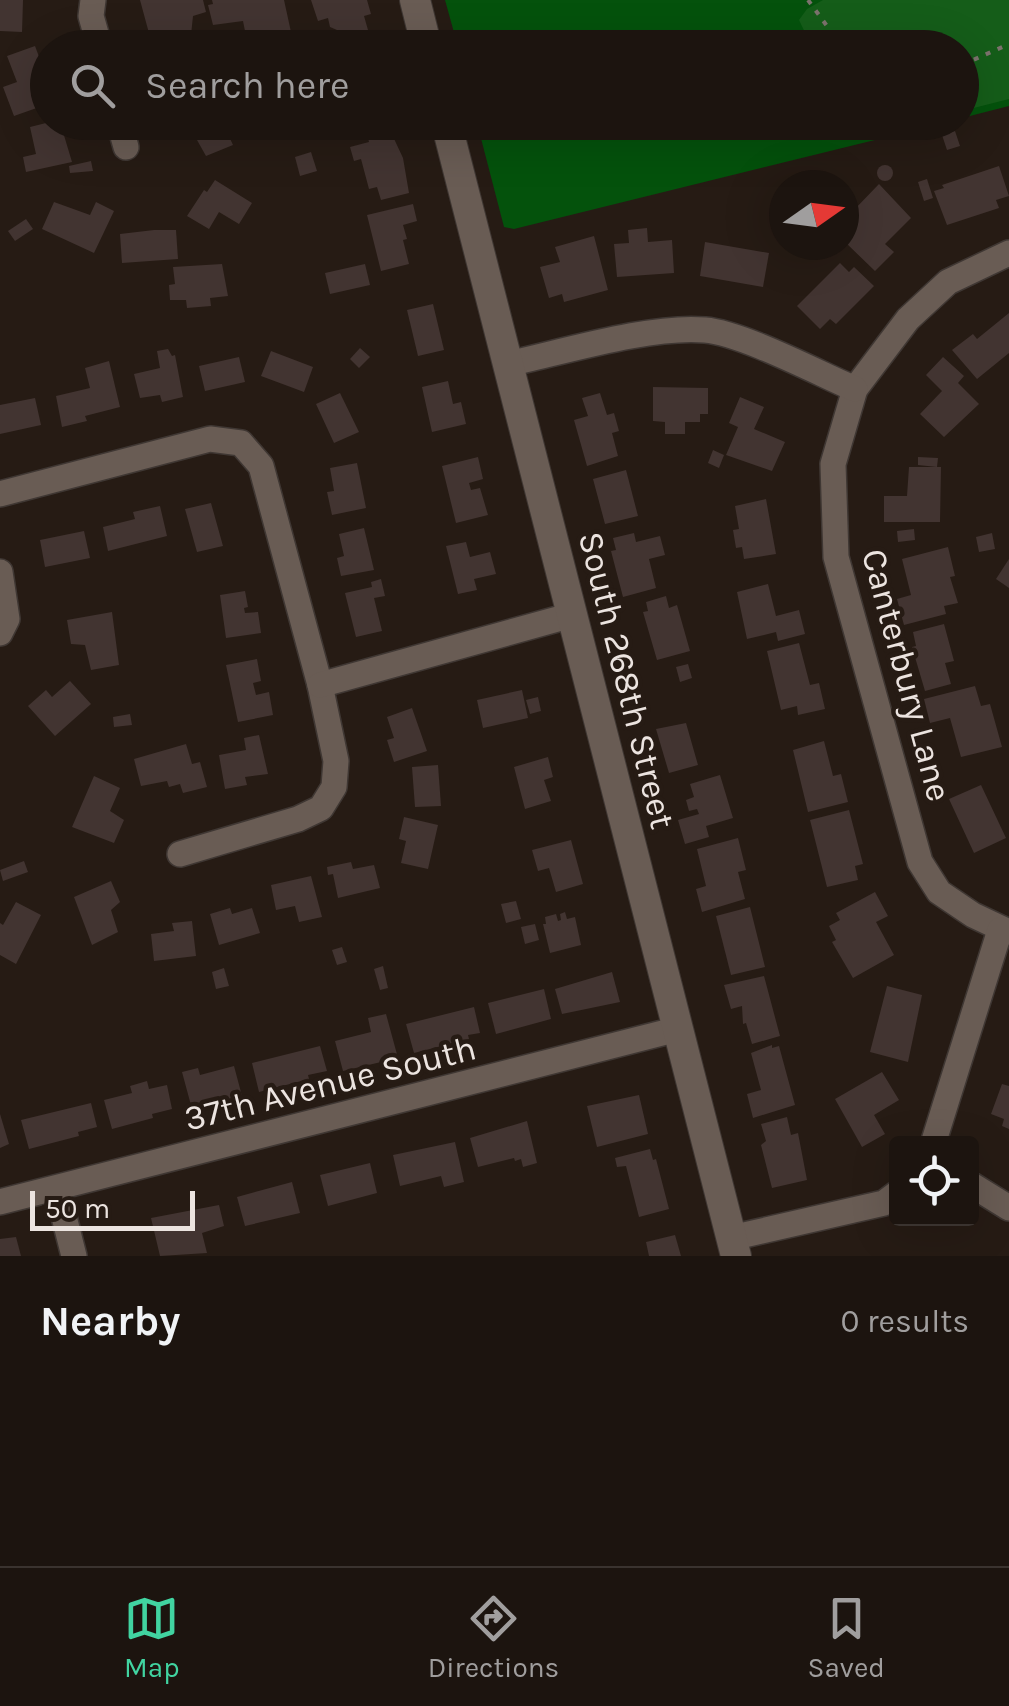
<!DOCTYPE html>
<style>
body{margin:0;font-family:Karla,sans-serif;background:#251d18;color:#f1f3f6}
.controls{position:absolute;right:30px;bottom:30px;display:grid;overflow:hidden;border-radius:10px;box-shadow:0 10px 40px #0002}
.controls button{width:90px;height:90px;display:grid;place-items:center;padding:0;border:0;border-bottom:2px solid #3a332f;background:#1c140f;color:#f1f3f6;font:50px sans-serif}
.compass{position:absolute;left:769px;top:170px;width:90px;height:90px;border-radius:50%;background:#1c140f;box-shadow:0 10px 40px #0002;rotate:76deg}
.scale{position:absolute;left:30px;bottom:25px;width:165px;box-sizing:border-box;padding-left:10px;border:5px solid #ece4e0;border-top:0;font-size:28px;line-height:35px;white-space:nowrap;color:#ece4e0;-webkit-text-stroke:8px #261b14;paint-order:stroke}
.list{margin:0;padding:0;list-style:none}
h2{display:flex;justify-content:space-between;align-items:center;height:130px;margin:0;padding:0 40px;font-size:42px}
h2 small{font-size:32px;font-weight:400;color:#a09e9e}
.icon{flex:none;width:55px;height:55px;fill:none;stroke:currentColor;stroke-width:2;stroke-linecap:round;stroke-linejoin:round}
.map{position:relative;flex:none;width:1009px;height:1256px;overflow:hidden}
.search{position:absolute;background:#1c140f;box-shadow:0 10px 40px #0002;left:30px;right:30px;top:30px;height:110px;display:flex;align-items:center;gap:25px;box-sizing:border-box;padding:0 35px;border-radius:55px;color:#a09e9e;font-size:38px}
.sheet{height:310px;background:#1c140f}
nav{display:flex;justify-content:space-around;align-items:center;box-sizing:border-box;height:140px;border-top:2px solid #3a332f;background:#1c140f;font-size:28px;color:#a09e9e}
nav a{display:grid;justify-items:center;gap:5px}
nav .on{color:#41d4a1}
.map>svg:first-child{display:block}
.green{fill:#04520c}
.forest{fill:#155d19}
.building{fill:#423431}
.lines{fill:none;stroke-linecap:round;stroke-linejoin:round}
.street-casing{stroke:#3f3733;stroke-width:28}
.secondary-casing{stroke:#3f3733;stroke-width:32}
.path{stroke:#7c726d;stroke-width:4;stroke-dasharray:5 8;stroke-linecap:butt}
.street{stroke:#695c54;stroke-width:25}
.secondary{stroke:#695c54;stroke-width:30}
.labels{text-anchor:middle;stroke-width:9;stroke-linejoin:round;paint-order:stroke}
.street-label{font-size:35px;fill:#ece4e0;stroke:#261b14}
</style>
<div class="map">
<svg width="1009" height="1256" viewBox="0 0 1009 1256">
<rect width="100%" height="100%" fill="#261b14"/>
<g class="green">
<polygon points="445,0 1009,0 1009,106 962,118 962,48 458,47"/>
<polygon points="477,123 944,123 514,229 504,227"/>
</g>
<polygon class="forest" points="823,0 1009,0 1009,99 962,111 962,48 812,47 799,20 807,9"/>
<g class="building">
<polygon points="0,0 23,0 22,32 0,31"/>
<polygon points="140,0 203,0 206,12 193,16 191,35 186,36 189,48 153,48"/>
<polygon points="212,0 284,0 291,32 247,41 243,21 213,25 208,5 213,4"/>
<polygon points="311,0 367,0 371,14 364,16 370,37 341,45 337,30 330,27 328,18 318,21"/>
<polygon points="35,46 44,70 48,71 48,104 14,116 3,87 17,82 7,56"/>
<polygon points="50,122 60,122 72,162 26,172 23,157 36,154 30,127"/>
<polygon points="245,122 226,130 233,145 206,156 188,124"/>
<polygon points="389,128 403,158 409,193 381,200 377,187 369,189 361,159 354,161 350,147 369,142 367,134"/>
<polygon points="955,131 960,146 947,150 942,135"/>
<polygon points="311,152 317,171 300,176 295,157"/>
<polygon points="91,161 93,171 70,173 69,166"/>
<circle cx="885" cy="173" r="8"/>
<polygon points="999,166 1009,196 996,200 999,208 947,225 934,191 944,188 942,185"/>
<polygon points="927,179 933,198 924,201 918,182"/>
<polygon points="215,180 252,203 239,224 219,212 209,229 187,216 204,190 207,192"/>
<polygon points="879,184 911,218 885,244 894,252 875,271 845,242 851,236 844,229 844,202 853,211"/>
<polygon points="54,202 90,215 96,202 114,211 94,253 42,229"/>
<polygon points="413,204 417,221 403,225 407,239 403,240 409,264 381,271 367,215"/>
<polygon points="26,219 33,229 15,241 8,231"/>
<polygon points="647,228 648,242 672,240 674,273 617,277 614,244 629,243 628,230"/>
<polygon points="154,230 176,230 178,259 122,263 120,234"/>
<polygon points="594,236 608,290 564,302 562,294 549,298 540,267 560,262 555,247"/>
<polygon points="705,242 769,253 763,287 700,276"/>
<polygon points="840,263 849,272 854,267 874,286 836,324 830,319 820,329 797,306"/>
<polygon points="222,264 228,296 210,298 211,306 187,308 186,300 170,300 169,285 175,284 173,267"/>
<polygon points="365,264 370,285 330,294 325,273"/>
<polygon points="433,304 444,350 418,356 407,310"/>
<polygon points="1009,313 1009,353 977,379 952,350 973,334 977,339"/>
<polygon points="360,348 370,357 359,368 350,359"/>
<polygon points="168,349 172,356 175,355 183,397 162,402 160,395 140,398 134,374 160,368 157,351"/>
<polygon points="271,351 313,367 304,392 261,376"/>
<polygon points="239,357 245,382 205,391 199,366"/>
<polygon points="943,357 964,376 958,383 979,404 944,437 920,414 942,391 926,375"/>
<polygon points="109,361 120,407 85,416 87,421 62,427 56,396 90,388 85,368"/>
<polygon points="448,381 453,404 461,402 466,424 432,432 422,387"/>
<polygon points="653,387 708,388 708,414 700,414 700,422 685,422 685,434 665,434 665,422 653,421"/>
<polygon points="340,393 359,432 334,443 316,404"/>
<polygon points="600,393 607,415 614,413 619,431 612,433 618,456 587,466 574,420 588,416 582,398"/>
<polygon points="740,397 764,407 754,429 785,442 772,471 726,455 738,427 729,423"/>
<polygon points="35,398 41,425 0,434 0,405"/>
<polygon points="713,450 724,455 719,468 708,463"/>
<polygon points="478,457 483,479 469,483 471,490 480,488 488,515 456,523 442,466"/>
<polygon points="918,457 938,458 937,467 918,465"/>
<polygon points="357,463 366,508 332,515 327,492 334,491 330,468"/>
<polygon points="909,467 941,467 940,522 884,522 884,496 907,496"/>
<polygon points="626,470 638,516 605,524 593,479"/>
<polygon points="766,499 776,554 744,559 742,547 736,548 733,530 739,529 735,506"/>
<polygon points="211,503 223,546 197,552 185,509"/>
<polygon points="160,506 167,536 108,551 103,527 135,519 133,512"/>
<polygon points="364,528 374,570 341,576 337,558 344,556 339,534"/>
<polygon points="914,529 915,540 898,542 897,531"/>
<polygon points="84,531 90,558 45,567 40,540"/>
<polygon points="634,533 636,542 660,536 665,555 649,559 656,588 623,597 611,551 616,550 613,538"/>
<polygon points="992,533 995,549 979,552 976,537"/>
<polygon points="466,542 470,557 490,552 496,574 474,579 477,590 458,594 446,546"/>
<polygon points="948,547 955,576 950,577 958,603 944,606 946,614 904,625 897,599 911,595 902,559"/>
<polygon points="1009,559 1009,588 996,579"/>
<polygon points="381,579 385,596 374,598 382,631 356,637 345,593 372,587 371,582"/>
<polygon points="768,584 776,616 799,610 805,634 778,641 776,632 747,639 737,592"/>
<polygon points="245,591 248,607 244,608 245,613 258,612 261,633 226,638 220,595"/>
<polygon points="666,596 669,608 677,605 690,651 657,660 643,612 648,611 646,602"/>
<polygon points="112,612 119,665 91,670 85,645 71,644 67,620"/>
<polygon points="944,624 954,661 945,663 951,684 925,691 912,647 916,646 913,632"/>
<polygon points="799,643 810,685 819,683 825,709 798,715 797,706 781,710 767,651"/>
<polygon points="257,659 261,681 253,683 256,695 269,692 273,715 238,722 226,665"/>
<polygon points="688,664 692,678 680,682 676,667"/>
<polygon points="70,681 91,704 55,736 28,706 46,690 52,697"/>
<polygon points="975,686 981,706 990,704 1002,747 961,757 950,718 930,723 924,699"/>
<polygon points="522,690 528,718 483,728 477,700"/>
<polygon points="538,697 541,711 530,714 526,700"/>
<polygon points="412,708 427,751 394,762 387,740 394,738 387,717"/>
<polygon points="130,714 132,725 114,727 113,717"/>
<polygon points="686,723 698,765 669,773 656,729"/>
<polygon points="259,735 268,774 245,777 247,785 225,789 219,755 246,750 244,738"/>
<polygon points="824,741 833,776 841,774 848,802 808,812 793,750"/>
<polygon points="186,744 192,764 200,762 207,787 183,793 180,784 169,787 167,781 141,786 134,759"/>
<polygon points="548,757 553,777 544,780 551,801 525,809 514,767"/>
<polygon points="438,765 441,806 415,807 412,767"/>
<polygon points="720,775 733,818 706,826 709,837 685,844 678,820 699,814 697,809 689,811 686,800 694,797 690,784"/>
<polygon points="94,776 120,788 110,811 124,820 114,843 72,827"/>
<polygon points="981,785 1006,838 974,853 949,799"/>
<polygon points="849,810 863,864 855,866 858,880 827,887 810,820"/>
<polygon points="404,817 438,825 428,869 401,863 406,841 399,839"/>
<polygon points="738,838 746,870 738,872 745,899 702,912 696,889 706,886 697,849"/>
<polygon points="571,840 583,884 556,892 549,868 538,871 532,850"/>
<polygon points="24,861 28,872 3,881 0,870"/>
<polygon points="351,862 353,869 374,865 380,888 338,898 333,874 328,875 327,867"/>
<polygon points="311,876 322,917 299,922 295,906 276,910 271,885"/>
<polygon points="111,881 120,902 111,910 118,932 92,945 74,897"/>
<polygon points="875,892 888,916 876,922 894,955 853,978 832,942 836,940 829,926 840,920 836,913"/>
<polygon points="516,901 521,919 506,923 501,904"/>
<polygon points="16,902 41,915 16,964 0,955 0,923 3,925"/>
<polygon points="750,907 765,967 731,975 716,916"/>
<polygon points="230,908 232,914 252,908 260,933 219,945 210,914"/>
<polygon points="565,912 567,919 575,917 581,945 550,953 543,924 546,924 545,917 556,914 558,921 561,920 560,914"/>
<polygon points="192,921 196,956 154,961 151,934 174,931 172,923"/>
<polygon points="535,924 539,940 525,944 521,927"/>
<polygon points="342,947 347,962 337,965 332,950"/>
<polygon points="383,966 388,988 380,990 374,969"/>
<polygon points="224,968 229,986 216,989 212,972"/>
<polygon points="612,972 620,1002 562,1014 555,989"/>
<polygon points="764,976 780,1036 752,1044 746,1023 743,1024 742,1006 731,1009 724,985"/>
<polygon points="887,986 922,995 908,1062 870,1052"/>
<polygon points="544,989 551,1019 496,1034 488,1003"/>
<polygon points="474,1007 480,1033 468,1035 469,1039 414,1053 406,1024"/>
<polygon points="386,1014 398,1058 343,1071 335,1041 371,1032 368,1018"/>
<polygon points="772,1045 772,1048 779,1046 795,1105 753,1118 747,1094 761,1090 751,1053"/>
<polygon points="320,1046 327,1071 308,1075 309,1079 259,1092 252,1063"/>
<polygon points="234,1066 242,1096 192,1109 182,1072 198,1068 200,1075"/>
<polygon points="882,1072 899,1100 874,1115 885,1134 862,1147 835,1099"/>
<polygon points="147,1081 149,1089 167,1085 172,1109 152,1114 153,1118 112,1129 104,1100 132,1093 130,1086"/>
<polygon points="1002,1084 1009,1086 1009,1129 1002,1126 1004,1119 991,1114"/>
<polygon points="639,1095 648,1134 597,1147 587,1106"/>
<polygon points="91,1103 97,1127 78,1132 79,1136 29,1149 21,1120"/>
<polygon points="0,1114 9,1144 0,1148"/>
<polygon points="787,1117 791,1135 798,1133 807,1180 772,1188 761,1145 766,1141 761,1124"/>
<polygon points="527,1121 537,1163 523,1167 521,1159 515,1161 514,1158 478,1167 470,1138"/>
<polygon points="455,1142 464,1182 444,1187 441,1176 400,1186 393,1155"/>
<polygon points="650,1149 653,1160 656,1159 669,1209 639,1217 626,1166 617,1167 615,1158"/>
<polygon points="370,1163 377,1193 328,1206 320,1175"/>
<polygon points="292,1182 300,1213 245,1226 237,1197"/>
<polygon points="219,1205 224,1226 202,1233 207,1253 160,1256 151,1218"/>
<polygon points="675,1235 681,1256 649,1256 646,1242"/>
<polygon points="16,1237 21,1256 0,1256 0,1239"/>
</g>
<g class="lines">
<defs>
<g id="street">
<polyline points="93,0 91,16 100,48"/>
<polyline points="119,122 126,147"/>
<polyline points="1009,253 948,282 908,319 855,389 833,464 836,557 920,862 939,892 973,915 1009,932"/>
<path d="M508,364C563,352 651,325 705,330C742,333 818,373 855,389"/>
<polyline points="0,494 210,439 241,443 261,466 320,685 336,761 334,787 321,808 298,819 180,854"/>
<polyline points="0,572 7,619 0,633"/>
<polyline points="320,685 572,615"/>
<polyline points="933,1144 1000,930"/>
<polyline points="972,1185 1009,1208"/>
<polyline points="57,1189 74,1256"/>
<polyline points="0,1202 678,1029"/>
<polyline points="731,1238 884,1203 896,1194"/>
</g>
<g id="secondary">
<polyline points="415,0 427,48"/>
<polyline points="446,122 736,1256"/>
</g>
</defs>
<use href="#street" class="street-casing"/>
<use href="#secondary" class="secondary-casing"/>
<g class="path">
<polyline points="808,0 843,48"/>
<polyline points="962,65 1009,44"/>
</g>
<use href="#street" class="street"/>
<use href="#secondary" class="secondary"/>
</g>
<g class="labels">
<g class="street-label">
<text transform="translate(907 675) rotate(75)" y="12">Canterbury Lane</text>
<text transform="translate(627 680) rotate(76)" y="12">South 268th Street</text>
<text transform="translate(330 1083) rotate(-14)" y="12">37th Avenue South</text>
</g>
</g>
</svg>
<div class="controls">
<button><svg class="icon" aria-label="locate" viewBox="0 0 24 24"><circle cx="12" cy="12" r="6"/><path d="M12 2v4M12 18v4M2 12h4M18 12h4"/></svg></button>
</div>
<svg class="compass" viewBox="-18 -18 36 36"><path d="M0-13l5 13h-10z" fill="#e53935"/><path d="M0 13l5-13h-10z" fill="#a09e9e"/></svg>
<div class="scale">50 m</div>
<div class="search"><svg class="icon" aria-label="search" viewBox="0 0 24 24"><circle cx="10" cy="10" r="6"/><path d="M15 15l6 6"/></svg>Search here</div>
</div>
<section class="sheet">
<h2>Nearby<small>0 results</small></h2>
<ul class="list">
</ul>
</section>
<nav>
<a class="on"><svg class="icon" aria-label="map" viewBox="0 0 24 24"><path d="M3 6l6-2 6 2 6-2v14l-6 2-6-2-6 2zM9 4v14M15 6v14"/></svg>Map</a>
<a><svg class="icon" aria-label="directions" viewBox="0 0 24 24"><path d="M12 3l9 9-9 9-9-9zM9 14v-3h6M13 9l2 2-2 2"/></svg>Directions</a>
<a><svg class="icon" aria-label="saved" viewBox="0 0 24 24"><path d="M7 4h10v16l-5-4-5 4z"/></svg>Saved</a>
</nav>
